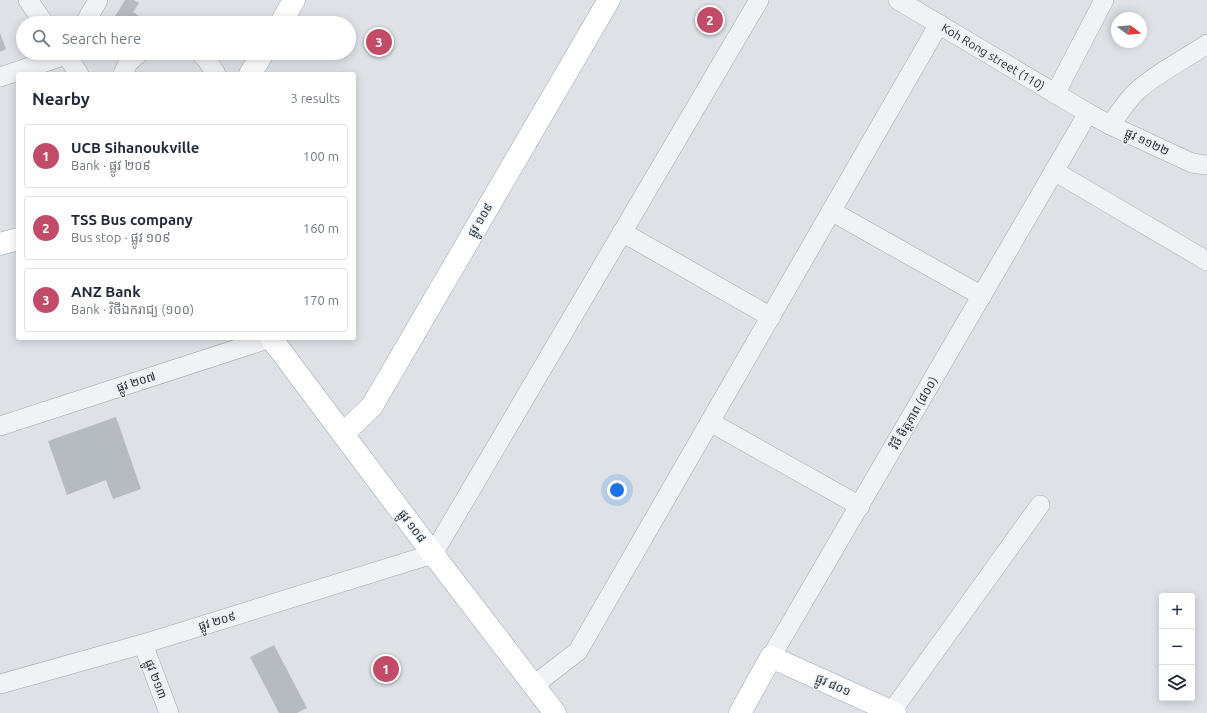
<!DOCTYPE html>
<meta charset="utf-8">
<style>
body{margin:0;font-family:Ubuntu,"Noto Sans Khmer",sans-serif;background:#f2f2f3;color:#1f2937}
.controls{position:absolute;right:12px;bottom:12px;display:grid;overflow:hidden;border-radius:4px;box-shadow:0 2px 10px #0003}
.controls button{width:36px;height:36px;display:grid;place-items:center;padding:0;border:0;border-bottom:1px solid #e0e1e3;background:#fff;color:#1f2937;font:20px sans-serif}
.compass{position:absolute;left:1111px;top:12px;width:36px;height:36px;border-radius:50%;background:#fff;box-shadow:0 2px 10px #0003;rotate:106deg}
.you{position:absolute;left:617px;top:490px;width:14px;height:14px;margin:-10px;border:3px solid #fff;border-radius:50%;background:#1a73e8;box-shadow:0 0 0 6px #1a73e833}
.badge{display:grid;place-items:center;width:26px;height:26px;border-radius:50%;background:#c24c67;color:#fff;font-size:13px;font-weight:700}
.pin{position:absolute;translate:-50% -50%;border:2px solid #fff;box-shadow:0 1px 4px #0006}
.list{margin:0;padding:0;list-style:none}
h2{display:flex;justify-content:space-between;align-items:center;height:52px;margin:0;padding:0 16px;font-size:17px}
h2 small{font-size:13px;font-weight:400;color:#747a83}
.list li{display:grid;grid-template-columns:26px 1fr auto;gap:12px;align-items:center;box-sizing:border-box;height:64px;margin:0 8px 8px;padding:0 8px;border:1px solid #e0e1e3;border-radius:4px}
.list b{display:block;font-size:15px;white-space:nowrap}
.list p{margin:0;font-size:13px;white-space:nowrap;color:#747a83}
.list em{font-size:13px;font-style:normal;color:#747a83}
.icon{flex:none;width:22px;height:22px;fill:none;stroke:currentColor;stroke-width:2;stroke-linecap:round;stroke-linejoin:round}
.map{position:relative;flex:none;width:1207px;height:713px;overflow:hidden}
.search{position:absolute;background:#fff;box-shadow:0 2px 10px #0003;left:16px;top:16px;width:340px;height:44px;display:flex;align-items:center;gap:10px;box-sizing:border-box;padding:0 14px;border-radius:22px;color:#747a83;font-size:15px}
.panel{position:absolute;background:#fff;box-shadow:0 2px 10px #0003;left:16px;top:72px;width:340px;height:268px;border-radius:4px}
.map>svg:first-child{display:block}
.building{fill:#b6bbc2}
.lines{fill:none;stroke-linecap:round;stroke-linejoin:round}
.minor-casing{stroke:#a4a9b0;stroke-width:20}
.major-casing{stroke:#9ea7b1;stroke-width:23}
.minor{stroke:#f0f2f5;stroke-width:19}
.major{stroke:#fff;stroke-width:22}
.labels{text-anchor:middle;stroke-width:3;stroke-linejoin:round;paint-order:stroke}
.street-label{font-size:12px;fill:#28313c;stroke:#edf1f4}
</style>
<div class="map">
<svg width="1207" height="713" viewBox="0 0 1207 713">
<rect width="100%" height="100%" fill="#dee2e6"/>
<g class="building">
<polygon points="125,0 134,0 139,3 133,12 145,20 143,23 111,23"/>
<polygon points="0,33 6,49 0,52"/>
<polygon points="116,417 141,489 113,499 106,480 67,495 48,441"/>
<polygon points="274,645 307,708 297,713 279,713 250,657"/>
</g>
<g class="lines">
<defs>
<g id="minor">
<polyline points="28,0 44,23"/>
<polyline points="898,0 1088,113 1110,125 1192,163 1207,165"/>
<polyline points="85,23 98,0"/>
<polyline points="65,53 79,74"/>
<polyline points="200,53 207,60 216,74"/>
<polyline points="123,74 128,63 139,53"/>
<polyline points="0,77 66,55 67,53"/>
<polyline points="1055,94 1104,0"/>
<path d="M1110,125C1119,114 1127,100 1137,91C1158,72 1184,60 1207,44"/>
<polyline points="1054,171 1207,261"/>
<polyline points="831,211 982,296"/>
<polyline points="622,232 771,317"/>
<polyline points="710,422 860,506"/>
<polyline points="0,426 271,338"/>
<polyline points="143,644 169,713"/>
<polyline points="771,657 1088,113"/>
<polyline points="0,684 143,644 433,554 759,0"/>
<polyline points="533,686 578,651 939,24"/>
<polyline points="892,711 1040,505"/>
</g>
<g id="major">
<polyline points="281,23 294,0"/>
<polyline points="250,74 263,53"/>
<polyline points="0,244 18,239"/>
<polyline points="271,338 433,554 555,713"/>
<polyline points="343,434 372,406 609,0"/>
<polyline points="740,713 771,657 895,713"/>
</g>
</defs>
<use href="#minor" class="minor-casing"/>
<use href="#major" class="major-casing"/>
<use href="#minor" class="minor"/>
<use href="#major" class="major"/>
</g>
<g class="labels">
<g class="street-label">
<text transform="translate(993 57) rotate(31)" y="4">Koh Rong street (110)</text>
<text transform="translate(1147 142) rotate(25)" y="4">ផ្លូវ ១១២២</text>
<text transform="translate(480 220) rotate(-60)" y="4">ផ្លូវ ១០៩</text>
<text transform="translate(136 382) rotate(-18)" y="4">ផ្លូវ ២០៧</text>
<text transform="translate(914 413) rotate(-60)" y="4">វិថី មិត្តភាព (៨០០)</text>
<text transform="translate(412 526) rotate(53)" y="4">ផ្លូវ ១០៨</text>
<text transform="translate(217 621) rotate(-17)" y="4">ផ្លូវ ២០៩</text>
<text transform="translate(156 679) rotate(69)" y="4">ផ្លូវ ២១៣</text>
<text transform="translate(833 685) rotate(24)" y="4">ផ្លូវ ៨០១</text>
</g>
</g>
</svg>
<div class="controls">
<button>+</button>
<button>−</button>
<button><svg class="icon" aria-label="layers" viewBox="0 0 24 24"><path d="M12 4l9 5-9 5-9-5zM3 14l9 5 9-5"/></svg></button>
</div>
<svg class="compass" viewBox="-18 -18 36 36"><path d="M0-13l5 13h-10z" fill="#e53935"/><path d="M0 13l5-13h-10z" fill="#747a83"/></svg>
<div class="you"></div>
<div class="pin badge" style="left:386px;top:669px">1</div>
<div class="pin badge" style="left:710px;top:20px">2</div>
<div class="pin badge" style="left:379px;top:42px">3</div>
<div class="search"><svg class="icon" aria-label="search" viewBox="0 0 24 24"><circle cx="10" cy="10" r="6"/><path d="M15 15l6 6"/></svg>Search here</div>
<section class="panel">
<h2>Nearby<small>3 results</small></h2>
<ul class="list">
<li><span class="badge">1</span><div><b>UCB Sihanoukville</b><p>Bank · ផ្លូវ ២០៩</p></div><em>100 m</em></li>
<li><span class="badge">2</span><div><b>TSS Bus company</b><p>Bus stop · ផ្លូវ ១០៩</p></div><em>160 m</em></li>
<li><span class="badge">3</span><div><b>ANZ Bank</b><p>Bank · វិថីឯករាជ្យ (១០០)</p></div><em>170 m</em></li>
</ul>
</section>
</div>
